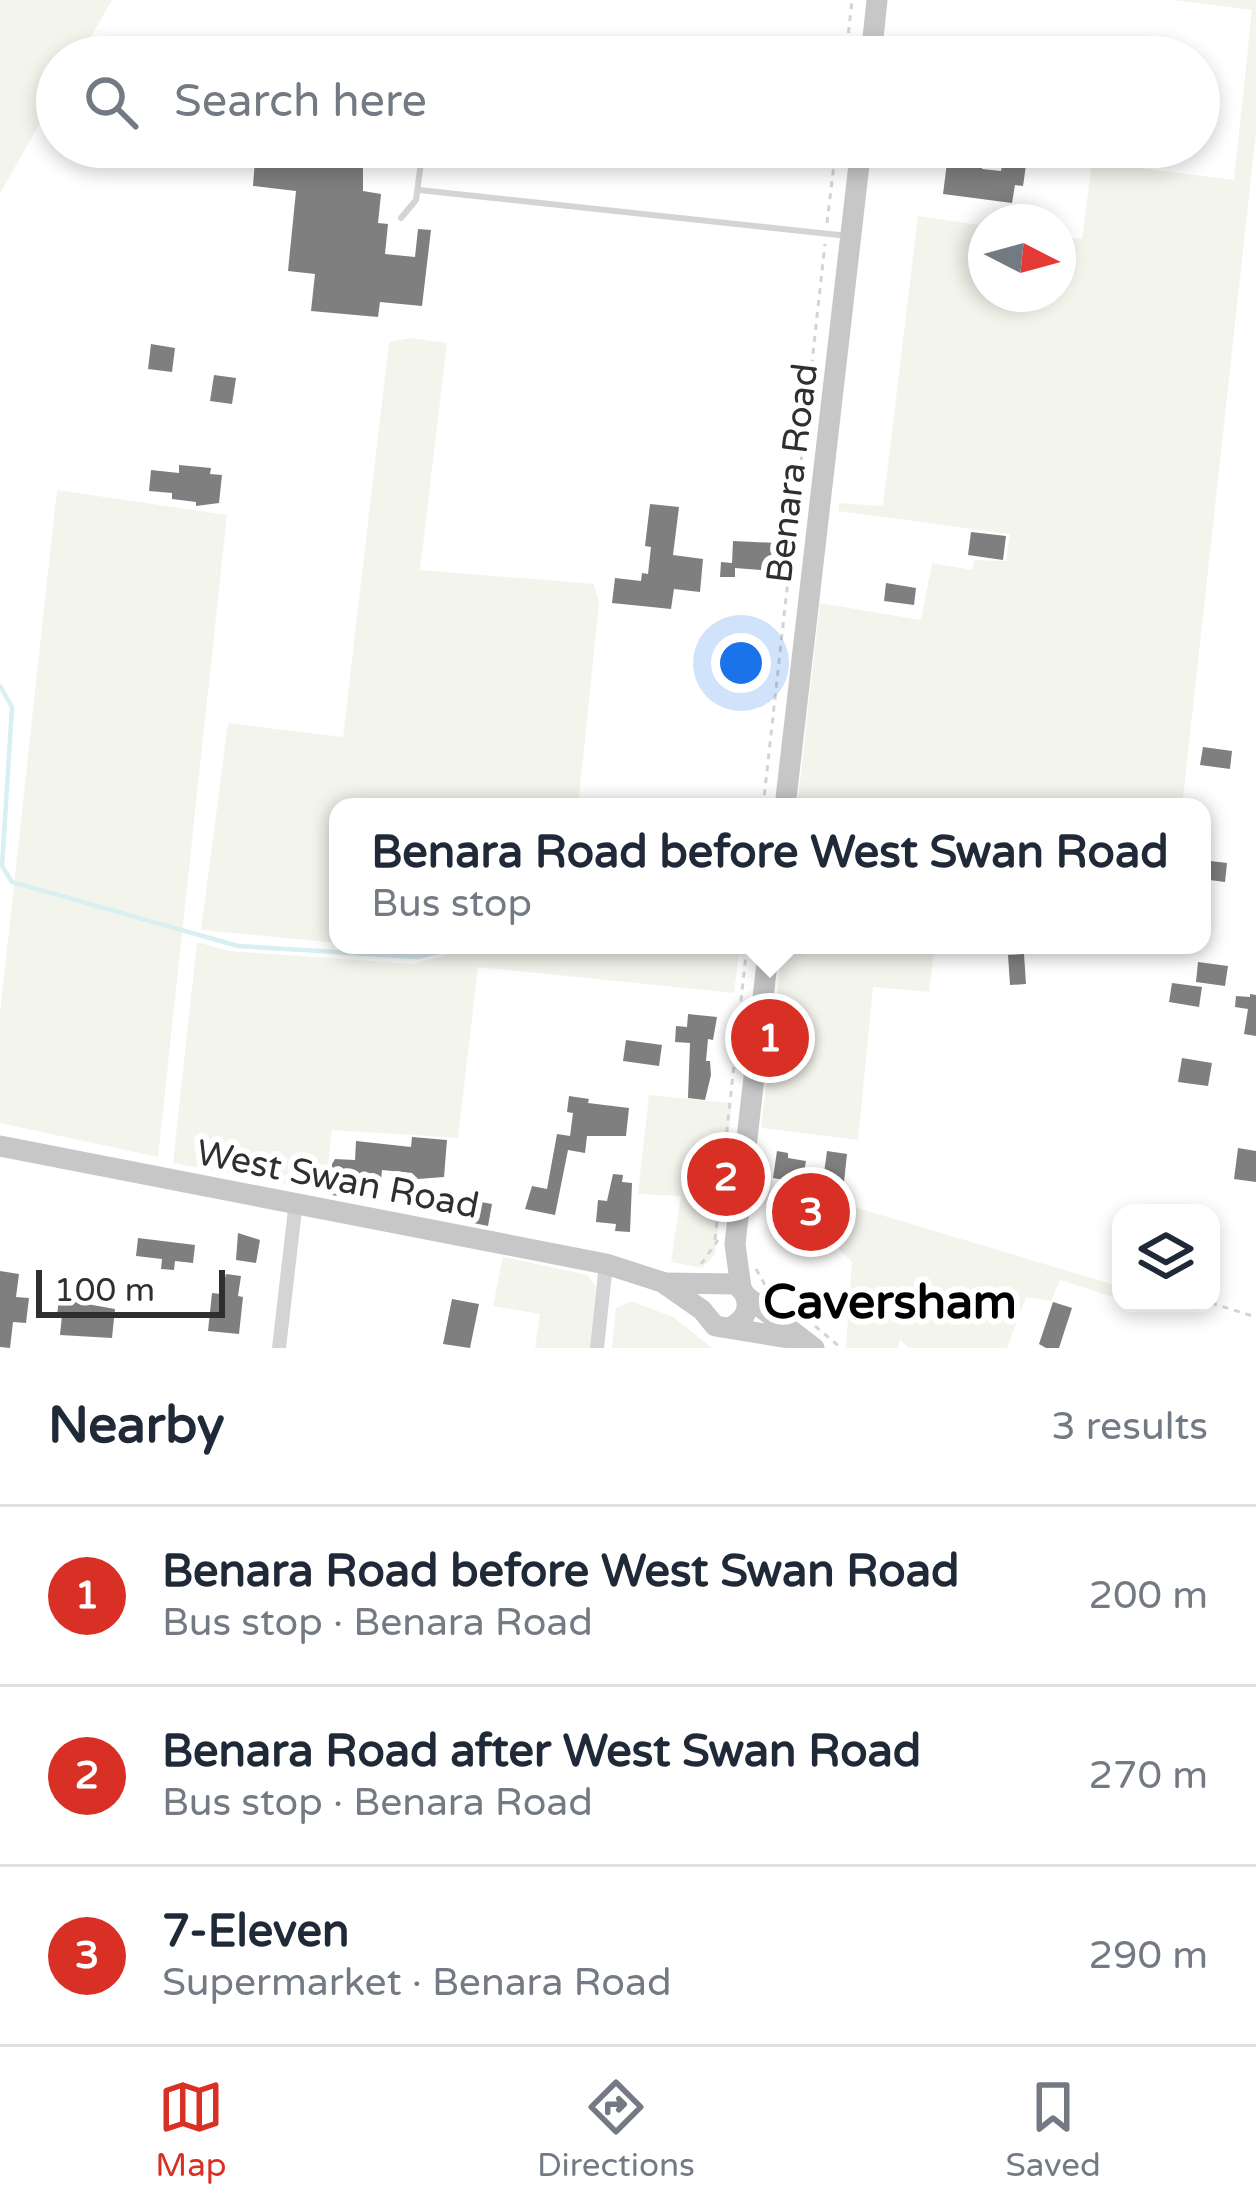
<!DOCTYPE html>
<meta charset="utf-8">
<style>
body{margin:0;font-family:"Varela Round",sans-serif;background:#f6f6f7;color:#1f2937}
.controls{position:absolute;right:36px;bottom:36px;display:grid;overflow:hidden;border-radius:24px;box-shadow:0 6px 18px #0003}
.controls button{width:108px;height:108px;display:grid;place-items:center;padding:0;border:0;border-bottom:3px solid #e0e1e3;background:#fff;color:#1f2937;font:60px sans-serif}
.compass{position:absolute;left:968px;top:204px;width:108px;height:108px;border-radius:50%;background:#fff;box-shadow:0 6px 18px #0003;rotate:96deg}
.scale{position:absolute;left:36px;bottom:30px;width:189px;box-sizing:border-box;padding-left:12px;border:6px solid #2f2f2f;border-top:0;font-size:33px;line-height:42px;white-space:nowrap;color:#2f2f2f;-webkit-text-stroke:9px #fff;paint-order:stroke}
.you{position:absolute;left:741px;top:663px;width:42px;height:42px;margin:-30px;border:9px solid #fff;border-radius:50%;background:#1a73e8;box-shadow:0 0 0 18px #1a73e833}
.badge{display:grid;place-items:center;width:78px;height:78px;border-radius:50%;background:#d93025;color:#fff;font-size:39px;font-weight:700}
.pin{position:absolute;translate:-50% -50%;border:6px solid #fff;box-shadow:0 3px 12px #0006}
.popup{position:absolute;left:329px;top:798px;width:882px;height:156px;box-sizing:border-box;display:grid;place-content:center;border-radius:24px;background:#fff;filter:drop-shadow(0 3px 9px #0005);font-size:39px;white-space:nowrap;color:#747a83}
.popup b{font-size:45px;color:#1f2937}
.popup::after{content:'';position:absolute;left:50%;top:100%;margin-left:-24px;border:24px solid transparent;border-top-color:#fff}
.list{margin:0;padding:0;list-style:none}
h2{display:flex;justify-content:space-between;align-items:center;height:156px;margin:0;padding:0 48px;font-size:51px}
h2 small{font-size:39px;font-weight:400;color:#747a83}
.list li{display:grid;grid-template-columns:78px 1fr auto;gap:36px;align-items:center;box-sizing:border-box;height:180px;padding:0 48px;border-top:3px solid #e0e1e3}
.list b{display:block;font-size:45px;white-space:nowrap}
.list p{margin:0;font-size:39px;white-space:nowrap;color:#747a83}
.list em{font-size:39px;font-style:normal;color:#747a83}
.icon{flex:none;width:66px;height:66px;fill:none;stroke:currentColor;stroke-width:2;stroke-linecap:round;stroke-linejoin:round}
.map{position:relative;flex:none;width:1256px;height:1348px;overflow:hidden}
.search{position:absolute;background:#fff;box-shadow:0 6px 18px #0003;left:36px;right:36px;top:36px;height:132px;display:flex;align-items:center;gap:30px;box-sizing:border-box;padding:0 42px;border-radius:66px;color:#747a83;font-size:45px}
.sheet{height:696px;background:#fff}
nav{display:flex;justify-content:space-around;align-items:center;box-sizing:border-box;height:168px;border-top:3px solid #e0e1e3;background:#fff;font-size:33px;color:#747a83}
nav a{display:grid;justify-items:center;gap:6px}
nav .on{color:#d93025}
.map>svg:first-child{display:block}
.green{fill:#f3f5ec}
.lines{fill:none;stroke-linecap:round;stroke-linejoin:round}
.stream{stroke:#d9eff2;stroke-width:4.5}
.building{fill:#7f7f7f}
.path{stroke:#d4d4d4;stroke-width:3;stroke-dasharray:6 6;stroke-linecap:butt}
.lane{stroke:#d4d4d4;stroke-width:6}
.street{stroke:#d4d4d4;stroke-width:14}
.primary{stroke:#c7c7c7;stroke-width:21}
.labels{text-anchor:middle;stroke-width:12;stroke-linejoin:round;paint-order:stroke}
.street-label{font-size:36px;fill:#2f2f2f;stroke:#fff}
.district-label{font-size:48px;font-weight:bold;fill:#000;stroke:#fff}
</style>
<div class="map">
<svg width="1256" height="1348" viewBox="0 0 1256 1348">
<rect width="100%" height="100%" fill="#fff"/>
<g class="green">
<polygon points="0,0 112,0 79,57 57,57 57,94 0,193"/>
<polygon points="1174,0 1256,0 1256,133 1182,807 797,807 820,603 921,620 932,563 972,570 974,560 1006,561 1010,534 839,511 839,503 883,506 918,216 986,226 986,294 1058,294 1058,236 1082,239 1092,162 1234,180 1252,10"/>
<polygon points="410,338 447,343 420,570 594,584 599,603 578,807 338,807 338,943 201,930 228,723 343,737 389,342"/>
<polygon points="57,490 227,515 158,1157 0,1123 0,1013"/>
<polygon points="197,942 229,951 413,964 483,945 740,945 734,993 478,967 458,1138 332,1130 325,1191 173,1163"/>
<polygon points="935,945 929,992 873,987 858,1140 761,1128 783,946"/>
<polygon points="649,1095 732,1103 715,1254 702,1268 671,1262 681,1196 638,1194"/>
<polygon points="838,1206 851,1206 1121,1287 1119,1299 1060,1280 1051,1301 1026,1297 1007,1348 909,1348 900,1339 898,1348 846,1348 852,1262 834,1244"/>
<polygon points="503,1257 588,1275 596,1287 590,1348 535,1348 540,1314 493,1306"/>
<polygon points="631,1301 673,1317 712,1348 612,1348 616,1308"/>
</g>
<g class="lines">
<polyline class="stream" points="0,686 12,707 2,866 12,882 238,946 417,957 469,945"/>
</g>
<g class="building">
<polygon points="256,147 363,147 363,191 381,194 378,223 388,224 385,254 415,257 418,229 431,230 422,306 380,302 378,317 311,311 315,274 288,271 296,191 253,186"/>
<polygon points="949,147 985,147 982,169 1001,171 1005,147 1075,147 1073,164 1036,154 1035,159 1027,158 1023,186 1015,185 1012,203 943,194"/>
<polygon points="151,344 175,348 172,372 148,369"/>
<polygon points="214,375 236,378 232,404 210,401"/>
<polygon points="179,465 211,468 210,474 222,475 219,503 196,506 196,502 172,499 172,493 149,491 151,470 179,473"/>
<polygon points="650,504 679,507 673,555 703,559 700,592 674,589 671,609 612,603 615,578 641,581 642,573 648,574 651,547 645,546"/>
<polygon points="971,532 1006,536 1003,560 968,555"/>
<polygon points="733,541 777,543 775,571 735,568 735,577 720,577 721,562 732,563"/>
<polygon points="886,583 916,588 914,605 884,601"/>
<polygon points="1203,747 1232,751 1230,769 1200,765"/>
<polygon points="1202,860 1227,863 1225,882 1202,879"/>
<polygon points="1024,954 1026,984 1010,985 1008,955"/>
<polygon points="1198,962 1228,966 1225,986 1196,982"/>
<polygon points="1172,983 1202,987 1199,1007 1169,1002"/>
<polygon points="1250,994 1256,995 1256,1036 1244,1034 1248,1009 1235,1007 1236,996 1250,997"/>
<polygon points="688,1014 717,1017 713,1040 708,1039 706,1061 710,1061 711,1075 705,1100 688,1098 690,1043 675,1042 676,1026 687,1027"/>
<polygon points="626,1040 662,1045 659,1066 623,1061"/>
<polygon points="1182,1058 1212,1063 1208,1086 1178,1082"/>
<polygon points="569,1096 589,1099 588,1103 629,1108 626,1136 587,1136 585,1153 568,1150 555,1215 525,1209 532,1186 547,1189 557,1134 570,1136 573,1113 567,1112"/>
<polygon points="412,1137 447,1140 444,1177 418,1179 412,1173 382,1170 381,1181 341,1176 339,1196 331,1195 332,1164 335,1159 355,1160 356,1141 411,1147"/>
<polygon points="1238,1148 1256,1151 1256,1182 1234,1179"/>
<polygon points="777,1151 788,1153 788,1158 806,1161 802,1183 773,1178"/>
<polygon points="827,1151 847,1154 844,1182 823,1180"/>
<polygon points="613,1174 623,1175 622,1182 632,1183 630,1232 615,1231 616,1224 596,1222 598,1200 607,1201"/>
<polygon points="794,1194 835,1206 828,1230 787,1217"/>
<polygon points="470,1200 492,1204 488,1226 459,1220 462,1204 469,1205"/>
<polygon points="238,1233 260,1240 256,1263 236,1260"/>
<polygon points="138,1238 195,1245 193,1263 175,1261 174,1270 161,1269 162,1259 136,1256"/>
<polygon points="0,1271 19,1274 16,1297 29,1298 26,1323 13,1322 10,1348 0,1347"/>
<polygon points="226,1274 241,1276 238,1296 243,1297 239,1334 208,1331 212,1293 221,1294"/>
<polygon points="59,1299 115,1309 112,1338 60,1335 62,1315 57,1315"/>
<polygon points="452,1299 479,1304 470,1348 443,1344"/>
<polygon points="1053,1302 1072,1308 1059,1348 1046,1348 1039,1344"/>
</g>
<g class="lines">
<g class="path">
<polyline points="846,57 852,0"/>
<polyline points="827,223 836,147"/>
<polyline points="763,807 825,244"/>
<polyline points="715,1240 747,945"/>
<polyline points="701,1264 718,1240"/>
<polyline points="756,1269 769,1292"/>
<polyline points="1211,1303 1256,1317"/>
<polyline points="815,1326 841,1348"/>
</g>
<g class="lane">
<polyline points="419,190 848,236"/>
<polyline points="401,218 416,200 423,147"/>
</g>
<g class="street">
<polyline points="279,1348 296,1201"/>
<polyline points="597,1348 606,1264"/>
</g>
<g class="primary">
<polyline points="871,57 877,0"/>
<polyline points="785,807 861,147"/>
<polyline points="0,1146 606,1264 662,1282 702,1310 715,1326 801,1340"/>
<path d="M665,1283L735,1284C752,1296 751,1316 733,1326"/>
<polyline points="741,1288 735,1244 769,945"/>
<polyline points="746,1296 814,1348"/>
</g>
</g>
<g class="labels">
<g class="street-label">
<text transform="translate(791 473) rotate(-83)" y="13">Benara Road</text>
<text transform="translate(338 1178) rotate(11)" y="13">West Swan Road</text>
</g>
<g class="district-label">
<text x="890" y="1318">Caversham</text>
</g>
</g>
</svg>
<div class="controls">
<button><svg class="icon" aria-label="layers" viewBox="0 0 24 24"><path d="M12 4l9 5-9 5-9-5zM3 14l9 5 9-5"/></svg></button>
</div>
<svg class="compass" viewBox="-18 -18 36 36"><path d="M0-13l5 13h-10z" fill="#e53935"/><path d="M0 13l5-13h-10z" fill="#747a83"/></svg>
<div class="scale">100 m</div>
<div class="you"></div>
<div class="pin badge" style="left:770px;top:1038px">1</div>
<div class="popup"><b>Benara Road before West Swan Road</b>Bus stop</div>
<div class="pin badge" style="left:726px;top:1177px">2</div>
<div class="pin badge" style="left:811px;top:1212px">3</div>
<div class="search"><svg class="icon" aria-label="search" viewBox="0 0 24 24"><circle cx="10" cy="10" r="6"/><path d="M15 15l6 6"/></svg>Search here</div>
</div>
<section class="sheet">
<h2>Nearby<small>3 results</small></h2>
<ul class="list">
<li><span class="badge">1</span><div><b>Benara Road before West Swan Road</b><p>Bus stop · Benara Road</p></div><em>200 m</em></li>
<li><span class="badge">2</span><div><b>Benara Road after West Swan Road</b><p>Bus stop · Benara Road</p></div><em>270 m</em></li>
<li><span class="badge">3</span><div><b>7-Eleven</b><p>Supermarket · Benara Road</p></div><em>290 m</em></li>
</ul>
</section>
<nav>
<a class="on"><svg class="icon" aria-label="map" viewBox="0 0 24 24"><path d="M3 6l6-2 6 2 6-2v14l-6 2-6-2-6 2zM9 4v14M15 6v14"/></svg>Map</a>
<a><svg class="icon" aria-label="directions" viewBox="0 0 24 24"><path d="M12 3l9 9-9 9-9-9zM9 14v-3h6M13 9l2 2-2 2"/></svg>Directions</a>
<a><svg class="icon" aria-label="saved" viewBox="0 0 24 24"><path d="M7 4h10v16l-5-4-5 4z"/></svg>Saved</a>
</nav>
